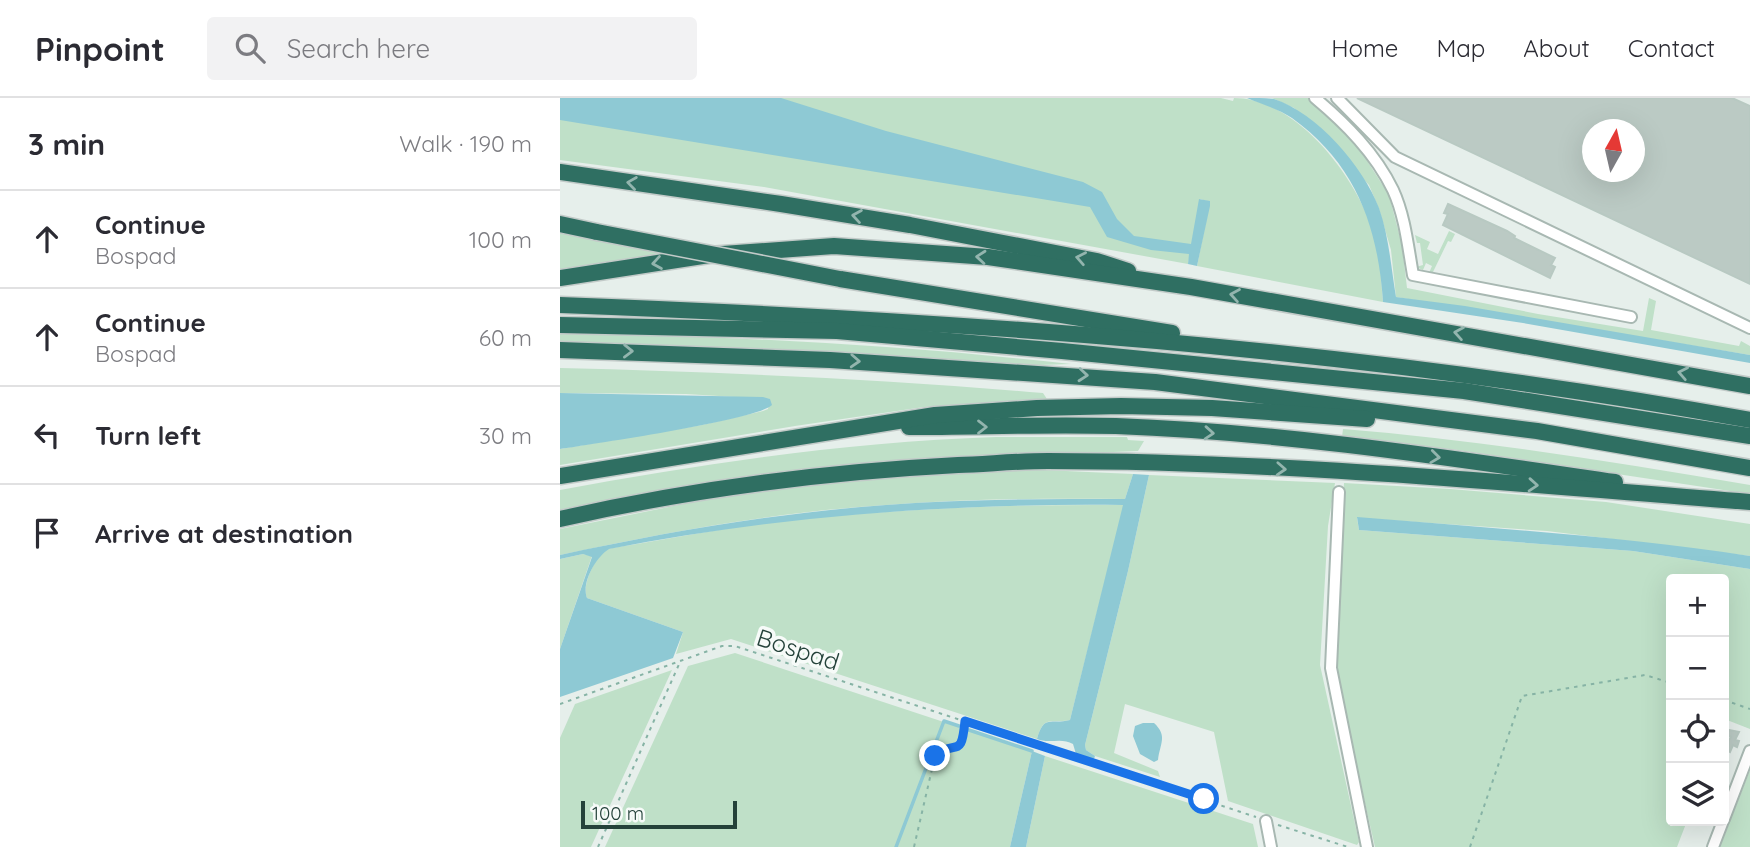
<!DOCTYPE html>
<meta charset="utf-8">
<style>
body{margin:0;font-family:Quicksand,sans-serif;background:#f2f2f3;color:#2b2b33}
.controls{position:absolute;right:21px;bottom:21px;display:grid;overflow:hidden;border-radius:7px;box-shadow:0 7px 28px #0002}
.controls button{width:63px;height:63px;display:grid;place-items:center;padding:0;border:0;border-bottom:2px solid #e1e1e2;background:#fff;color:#2b2b33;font:35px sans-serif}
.compass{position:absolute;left:1022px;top:21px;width:63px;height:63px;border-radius:50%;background:#fff;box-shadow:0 7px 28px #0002;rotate:8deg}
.scale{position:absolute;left:21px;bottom:18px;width:156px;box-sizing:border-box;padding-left:7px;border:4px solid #24423a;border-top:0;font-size:19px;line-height:24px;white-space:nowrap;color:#24423a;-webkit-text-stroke:5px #f7fbf9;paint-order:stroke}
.stop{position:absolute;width:21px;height:21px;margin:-16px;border:5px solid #1a73e8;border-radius:50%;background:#fff}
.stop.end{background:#1a73e8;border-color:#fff;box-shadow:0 2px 7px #0008}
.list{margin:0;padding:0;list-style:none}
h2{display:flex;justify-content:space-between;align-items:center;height:91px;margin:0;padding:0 28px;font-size:30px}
h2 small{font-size:23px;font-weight:400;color:#7c7c81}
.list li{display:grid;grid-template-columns:46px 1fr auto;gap:21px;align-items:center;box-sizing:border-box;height:98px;padding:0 28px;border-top:2px solid #e1e1e2}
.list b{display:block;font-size:26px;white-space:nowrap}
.list p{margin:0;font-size:23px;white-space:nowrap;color:#7c7c81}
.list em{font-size:23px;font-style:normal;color:#7c7c81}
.icon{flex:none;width:38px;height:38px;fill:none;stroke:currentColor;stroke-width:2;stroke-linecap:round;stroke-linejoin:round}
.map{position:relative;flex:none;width:1190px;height:749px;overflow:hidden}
header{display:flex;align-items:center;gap:42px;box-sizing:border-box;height:98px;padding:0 35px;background:#fff;border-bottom:2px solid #e1e1e2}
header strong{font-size:33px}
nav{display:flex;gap:38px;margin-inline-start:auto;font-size:24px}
.search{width:490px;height:63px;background:#f2f2f3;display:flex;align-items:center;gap:18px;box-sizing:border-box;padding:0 24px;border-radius:7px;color:#7c7c81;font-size:26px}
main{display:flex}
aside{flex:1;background:#fff}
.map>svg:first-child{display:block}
.green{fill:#bfe0c8}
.water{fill:#8ec9d4}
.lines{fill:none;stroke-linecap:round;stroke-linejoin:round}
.stream{stroke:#8ec9d4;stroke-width:3.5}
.building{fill:#bbcac4;stroke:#b8c9c2;stroke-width:2;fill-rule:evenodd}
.minor-casing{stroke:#a8b8b2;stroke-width:14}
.highway-casing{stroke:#c2cac8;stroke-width:19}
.path{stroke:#86b3a5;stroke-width:2;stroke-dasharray:3.5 5;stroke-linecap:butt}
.minor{stroke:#fff;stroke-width:10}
.highway{stroke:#2f6f62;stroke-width:16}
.highway-bridge-casing{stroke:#c2cac8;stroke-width:19;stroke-linecap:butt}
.highway-bridge{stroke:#2f6f62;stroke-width:16}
.oneway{stroke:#93b5ae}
.route{stroke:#1a73e8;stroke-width:9}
.labels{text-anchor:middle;stroke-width:7;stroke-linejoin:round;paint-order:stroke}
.street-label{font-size:24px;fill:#24423a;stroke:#f7fbf9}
</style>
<header>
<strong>Pinpoint</strong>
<div class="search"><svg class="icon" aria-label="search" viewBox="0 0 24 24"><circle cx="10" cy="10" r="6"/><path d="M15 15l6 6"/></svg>Search here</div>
<nav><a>Home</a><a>Map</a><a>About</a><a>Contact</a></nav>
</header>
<main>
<aside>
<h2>3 min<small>Walk · 190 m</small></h2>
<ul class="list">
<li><svg class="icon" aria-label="ahead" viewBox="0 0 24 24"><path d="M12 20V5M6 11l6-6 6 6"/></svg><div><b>Continue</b><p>Bospad</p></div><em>100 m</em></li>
<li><svg class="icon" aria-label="ahead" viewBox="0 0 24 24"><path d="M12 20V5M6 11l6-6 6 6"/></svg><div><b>Continue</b><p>Bospad</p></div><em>60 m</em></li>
<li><svg class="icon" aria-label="left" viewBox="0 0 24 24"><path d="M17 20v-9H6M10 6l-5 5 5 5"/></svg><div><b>Turn left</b></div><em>30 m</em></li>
<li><svg class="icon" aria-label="arrive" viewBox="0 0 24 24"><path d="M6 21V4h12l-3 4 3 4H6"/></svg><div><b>Arrive at destination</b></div></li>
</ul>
</aside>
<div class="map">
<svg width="1190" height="749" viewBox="0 0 1190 749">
<rect width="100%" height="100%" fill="#e6efeb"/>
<g class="green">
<path d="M0,0H661L673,3L674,0C738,0 800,83 815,140C821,160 821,183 823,204L637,168L650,104L640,101L628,166L204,89L0,62Z"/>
<polygon points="712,0 748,0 797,47 829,97 842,147 847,190 978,216 1083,233 1089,200 1096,203 1091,232 1179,248 1181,243 1190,248 1190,257 836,199 831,152 819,111 809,87 734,10"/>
<polygon points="0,127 128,153 0,176"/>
<polygon points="889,133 895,136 891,144 888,143 873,174 880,178 869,175 872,168 866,165 863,172 856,169 863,167 860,145 857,145 855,137 870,144 867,151 878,156"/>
<path d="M0,235C170,238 341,247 511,266L450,268L210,253L0,245Z"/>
<path d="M0,270C161,274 322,281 483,295L487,301L364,309L235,328L0,367V351L142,327L203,313L208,311L210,301L126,296L0,295Z"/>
<path d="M783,331C919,342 1055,364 1190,387V396L898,352L782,339Z"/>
<path d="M436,339H567L568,342L584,343L578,353L504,356L0,414V392C144,365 289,344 436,339Z"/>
<path d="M461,371L573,376L565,401C485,400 405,401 326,407C216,414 107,434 0,457V431L173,396L372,375Z"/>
<polygon points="589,377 775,385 768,428 760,567 799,744 797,747 668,703 654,634 565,606 554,655 598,673 600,679 535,658 526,652 525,647 568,473"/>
<polygon points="784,385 890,391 1046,404 1190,426 1190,458 987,433 797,420 799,432 1073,453 1190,471 1190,631 1167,622 1164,628 1164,481 1111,481 1111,723 1127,723 1117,749 815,749 773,566"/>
<path d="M564,407L510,622C490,626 484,616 477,641L171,541L116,556L123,534L27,500C21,488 36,456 48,451C55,449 64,448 71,447C118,439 165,430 213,424C329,411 447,406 564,407Z"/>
<polygon points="23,456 32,458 0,551 0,461"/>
<polygon points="175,555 472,653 450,749 45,749 128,568"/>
<polygon points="112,572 31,749 0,749 0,640 15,606"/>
<polygon points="485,658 693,726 698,749 466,749"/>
<polygon points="1190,672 1190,749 1160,749"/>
</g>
<g class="water">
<polygon points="0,0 221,0 326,33 523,84 542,94 557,121 574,138 631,146 639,101 650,103 650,108 637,168 628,166 629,156 591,152 547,139 530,109 0,22"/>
<path d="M687,0C695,0 706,0 714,1C757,15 803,68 819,110C829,139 831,169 836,199L905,208L1190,257V265L963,225L823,204C818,129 796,66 732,20C719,11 701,6 687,0Z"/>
<path d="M0,295L203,299L210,301L212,307C197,322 32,346 0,351Z"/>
<path d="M573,376L589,377L568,473L525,647L526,652L535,658L534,661L516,656L513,646C502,639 489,646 477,641C484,616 490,627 510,622L563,407C390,405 218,418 49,451C36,459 21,485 27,500L123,534L113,560L0,599V551L32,459L23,456L0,461V457C107,434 216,415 326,407C405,401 485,401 565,401Z"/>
<path d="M797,419C928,430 1059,438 1190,458V471L1073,453L799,432Z"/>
<path d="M583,625H594C608,638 600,645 598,662L594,664L580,656L573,638L575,628Z"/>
<polygon points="472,653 485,658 466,749 450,749"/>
</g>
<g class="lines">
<g class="stream">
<polyline points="409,632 472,653"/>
<polyline points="336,749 384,623 399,628"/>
</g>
</g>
<g class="building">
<path d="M797,0H1172L1190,8V186ZM1032,32H1074V74H1032Z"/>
<polygon points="888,106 947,133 955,138 954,140 995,160 991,167 995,169 990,180 883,127 888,116 884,115"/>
<polygon points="1169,632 1179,634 1175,642 1179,643 1177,649 1173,647 1170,654 1164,650 1171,639 1167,637"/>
</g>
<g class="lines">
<defs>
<g id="minor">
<path d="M755,0C786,26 815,55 833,92C845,118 848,149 853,177L1071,219"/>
<polyline points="777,0 835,59 1190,230"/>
<polyline points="779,394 771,570 807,749"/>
<polyline points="1164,721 1190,653"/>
<polyline points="706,723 711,749"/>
<polyline points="1153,749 1163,723"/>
</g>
<g id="highway">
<polyline points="0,74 221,106 350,127 537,163 568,173"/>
<polyline points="0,126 37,134"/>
<polyline points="0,180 149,157 274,148 428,159 631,189 1190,288"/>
<polyline points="280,181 612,235"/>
<path d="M0,207C398,222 798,250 1190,322"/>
<polyline points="0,227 277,233 502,253 904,293 1190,338"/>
<polyline points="0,252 270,262 595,284 977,333 1190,370"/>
<path d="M349,329C418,329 487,326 556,328C723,334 890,360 1055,384"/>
<polyline points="0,378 375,317 477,310 561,308 652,310 807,321"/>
<path d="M0,421C131,391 264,374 398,367C428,366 458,363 488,363C722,363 957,386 1190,404"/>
</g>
</defs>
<use href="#minor" class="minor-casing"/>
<use href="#highway" class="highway-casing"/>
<g class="path">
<polyline points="1164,602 1190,611"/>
<polyline points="0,606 162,548 175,548 696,719"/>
<polyline points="718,727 788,749"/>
<polyline points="38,749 120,564"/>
<path d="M354,749L375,658C396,640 401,663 405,624"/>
<polyline points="910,749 962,598 1085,577 1111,585"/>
</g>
<use href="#minor" class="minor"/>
<use href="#highway" class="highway"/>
<defs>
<polyline id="highway-bridge" points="37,134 280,181"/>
</defs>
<use href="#highway-bridge" class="highway-bridge-casing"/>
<use href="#highway-bridge" class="highway-bridge"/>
</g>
<defs><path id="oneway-chevron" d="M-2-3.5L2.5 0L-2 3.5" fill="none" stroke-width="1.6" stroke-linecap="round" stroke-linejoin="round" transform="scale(1.75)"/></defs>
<g class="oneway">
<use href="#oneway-chevron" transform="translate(72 85) rotate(-172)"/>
<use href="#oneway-chevron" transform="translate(297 118) rotate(-171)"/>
<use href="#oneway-chevron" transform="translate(421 159) rotate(-175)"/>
<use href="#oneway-chevron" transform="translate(521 160) rotate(-169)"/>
<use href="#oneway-chevron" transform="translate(97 165) rotate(171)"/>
<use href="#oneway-chevron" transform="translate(675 197) rotate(-170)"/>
<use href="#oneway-chevron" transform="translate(899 235) rotate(-170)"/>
<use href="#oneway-chevron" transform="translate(68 253) rotate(1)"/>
<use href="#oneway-chevron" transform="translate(295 263) rotate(3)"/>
<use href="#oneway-chevron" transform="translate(1123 275) rotate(-169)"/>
<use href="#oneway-chevron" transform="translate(523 277) rotate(5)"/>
<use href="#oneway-chevron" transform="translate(422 329)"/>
<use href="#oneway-chevron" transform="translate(649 335) rotate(4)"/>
<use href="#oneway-chevron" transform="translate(875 359) rotate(7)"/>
<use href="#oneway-chevron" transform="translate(721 371) rotate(3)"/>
<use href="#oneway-chevron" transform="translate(973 387) rotate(4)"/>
</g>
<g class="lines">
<path class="route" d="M375,658C397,640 401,663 405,623L644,701"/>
</g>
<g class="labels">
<g class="street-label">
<text transform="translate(238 552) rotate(18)" y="8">Bospad</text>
</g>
</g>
</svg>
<div class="controls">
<button>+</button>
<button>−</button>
<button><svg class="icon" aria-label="locate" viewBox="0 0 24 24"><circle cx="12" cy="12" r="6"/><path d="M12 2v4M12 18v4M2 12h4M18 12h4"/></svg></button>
<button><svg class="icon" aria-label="layers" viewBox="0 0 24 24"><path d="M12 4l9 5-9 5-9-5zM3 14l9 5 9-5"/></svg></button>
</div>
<svg class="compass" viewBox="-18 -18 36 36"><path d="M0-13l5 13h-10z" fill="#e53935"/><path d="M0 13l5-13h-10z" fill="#7c7c81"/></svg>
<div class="scale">100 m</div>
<div class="stop" style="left:644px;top:701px"></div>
<div class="stop end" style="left:375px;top:658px"></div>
</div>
</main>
